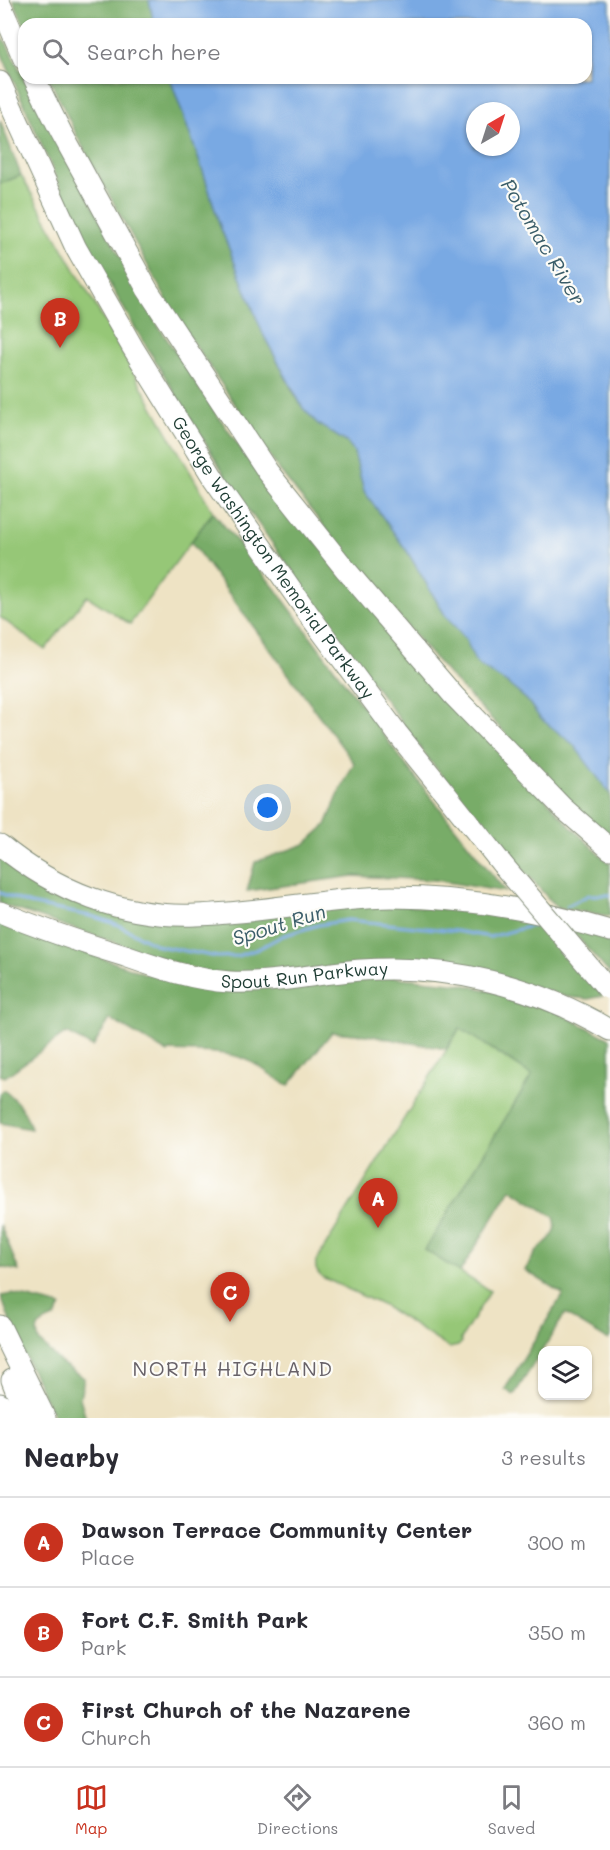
<!DOCTYPE html>
<style>
body{margin:0;font-family:Mali,sans-serif;background:#f2f2f3;color:#2b2b33}
.controls{position:absolute;right:18px;bottom:18px;display:grid;overflow:hidden;border-radius:12px;box-shadow:0 2px 4px #0004}
.controls button{width:54px;height:54px;display:grid;place-items:center;padding:0;border:0;border-bottom:2px solid #e1e1e2;background:#fff;color:#2b2b33;font:30px sans-serif}
.compass{position:absolute;left:466px;top:102px;width:54px;height:54px;border-radius:50%;background:#fff;box-shadow:0 2px 4px #0004;rotate:39deg}
.you{position:absolute;left:268px;top:808px;width:21px;height:21px;margin:-15px;border:4px solid #fff;border-radius:50%;background:#1a73e8;box-shadow:0 0 0 9px #1a73e833}
.badge{display:grid;place-items:center;width:39px;height:39px;border-radius:50%;background:#c8321e;color:#fff;font-size:20px;font-weight:700}
.pin{position:absolute;translate:-50% -50px;filter:drop-shadow(0 2px 3px #0008)}
.pin::after{content:'';position:absolute;top:32px;width:21px;height:18px;background:inherit;clip-path:polygon(0 0,100% 0,50% 100%)}
.list{margin:0;padding:0;list-style:none}
h2{display:flex;justify-content:space-between;align-items:center;height:78px;margin:0;padding:0 24px;font-size:26px}
h2 small{font-size:20px;font-weight:400;color:#7c7c81}
.list li{display:grid;grid-template-columns:39px 1fr auto;gap:18px;align-items:center;box-sizing:border-box;height:90px;padding:0 24px;border-top:2px solid #e1e1e2}
.list b{display:block;font-size:22px;white-space:nowrap}
.list p{margin:0;font-size:20px;white-space:nowrap;color:#7c7c81}
.list em{font-size:20px;font-style:normal;color:#7c7c81}
.icon{flex:none;width:33px;height:33px;fill:none;stroke:currentColor;stroke-width:2;stroke-linecap:round;stroke-linejoin:round}
.map{position:relative;flex:none;width:610px;height:1418px;overflow:hidden}
.search{position:absolute;background:#fff;box-shadow:0 2px 4px #0004;left:18px;right:18px;top:18px;height:66px;display:flex;align-items:center;gap:15px;box-sizing:border-box;padding:0 21px;border-radius:18px;color:#7c7c81;font-size:22px}
.sheet{height:348px;background:#fff}
nav{display:flex;justify-content:space-around;align-items:center;box-sizing:border-box;height:84px;border-top:2px solid #e1e1e2;background:#fff;font-size:16px;color:#7c7c81}
nav a{display:grid;justify-items:center;gap:3px}
nav .on{color:#c8321e}
.map>svg:first-child{display:block}
.green{fill:#96c777;stroke:#5a8256;stroke-width:1.5}
.forest{fill:#78ac68;stroke:#4c744e;stroke-width:1.5}
.water{fill:#79a9e3;stroke:#4c738c;stroke-width:1.5;fill-rule:evenodd}
.lines{fill:none;stroke-linecap:round;stroke-linejoin:round}
.stream{stroke:#79a9e3;stroke-width:3}
.highway-casing{stroke:#86907c;stroke-width:23}
.highway{stroke:#fff;stroke-width:21}
.highway-bridge-casing{stroke:#86907c;stroke-width:23;stroke-linecap:butt}
.highway-bridge{stroke:#fff;stroke-width:21}
.labels{text-anchor:middle;stroke-width:4.5;stroke-linejoin:round;paint-order:stroke}
.street-label{font-size:18px;fill:#1f3d34;stroke:#fdfcf7}
.water-label{font-size:20px;font-style:italic;fill:#3a5d69;stroke:#fdfcf7}
.neighbourhood-label{font-size:20px;letter-spacing:1.5px;fill:#686269;stroke:#fdfcf7}
</style>
<div class="map">
<svg width="610" height="1418" viewBox="0 0 610 1418">
<rect width="100%" height="100%" fill="#fdfcf7"/>
<filter id="ink" filterUnits="userSpaceOnUse"><feTurbulence type="fractalNoise" baseFrequency=".0167" numOctaves="2"/><feDisplacementMap in="SourceGraphic" scale="12" xChannelSelector="R" yChannelSelector="G"/><feConvolveMatrix kernelMatrix="1 2 1 2 8 2 1 2 1" color-interpolation-filters="sRGB"/></filter>
<filter id="wash" filterUnits="userSpaceOnUse"><feTurbulence type="fractalNoise" baseFrequency=".008" numOctaves="4" result="noise"/><feDisplacementMap in="SourceGraphic" scale="24" xChannelSelector="R" yChannelSelector="G"/><feGaussianBlur stdDeviation="1.35" result="paint"/><feColorMatrix in="noise" values="0 0 0 0 0 0 0 0 0 0 0 0 0 0 0 0 0 1.4 0 .05"/><feComposite in="paint" operator="in"/></filter>
<g filter="url(#wash)">
<rect width="100%" height="100%" fill="#eee3c4"/>
<g class="green">
<polygon points="21,175 213,512 130,624 87,596 45,650 0,617 0,184"/>
<path d="M460,1028L532,1075L425,1250L490,1291L461,1339L462,1342L458,1346L449,1348L384,1306L322,1277C316,1272 315,1268 316,1261Z"/>
</g>
<g class="forest">
<polygon points="13,0 149,0 154,24 24,24"/>
<polygon points="0,37 6,42 24,78 155,321 211,406 269,489 570,826 610,864 610,916 557,908 524,871 430,761 319,609 235,491 134,326 80,232 0,50"/>
<polygon points="49,78 170,78 205,177 220,226 263,334 292,390 303,408 318,424 348,443 354,452 364,491 407,551 445,615 466,640 475,661 507,683 527,700 540,718 573,744 592,767 610,794 610,839 592,823 449,675 351,561 278,468 175,315 79,140"/>
<polygon points="0,120 21,175 0,184"/>
<polygon points="213,512 277,591 408,768 506,892 435,880 353,876 247,891 255,862 305,844 326,825 340,791 354,763 191,542"/>
<polygon points="0,853 108,911 379,903 536,917 603,996 588,999 567,997 483,973 248,977 206,973 0,904"/>
<path d="M0,921L146,974L382,976L461,984L537,1002L610,1039V1337L608,1340L565,1314L514,1395L505,1389L563,1294L525,1270C530,1263 533,1255 539,1249C549,1238 560,1235 554,1217L511,1189L460,1272L425,1250L532,1075L460,1028L446,1049L367,1035L332,1032L289,1085C273,1079 261,1065 245,1059C226,1051 190,1052 169,1051L168,1053L110,1019L93,1047L66,1033L5,1077L0,1075Z"/>
<polygon points="567,925 610,936 610,974"/>
<path d="M3,1090C16,1099 27,1113 31,1129L0,1123V1094Z"/>
<polygon points="0,1224 19,1271 0,1267"/>
<path d="M12,1294L61,1306L55,1317C43,1324 33,1323 39,1341L61,1363L84,1378L80,1398L86,1418H56L52,1412C33,1374 15,1337 1,1296Z"/>
</g>
<path class="water" d="M149,0H608L610,2V794L573,744L540,718L527,700L507,683L483,668L475,661L466,640L445,615L407,551L364,491L354,452L348,443L318,424L303,408L263,334L220,226L205,177L170,78H586V24H154ZM475,111H511V147H475Z"/>
<g class="lines">
<g class="stream">
<polyline points="0,893 30,904 95,917 116,924 159,946 218,957 237,956 258,949 282,936 318,925 348,920 456,931 490,937 538,924"/>
<polyline points="567,906 589,895 610,895"/>
</g>
</g>
</g>
<g filter="url(#ink)">
<g class="lines">
<defs>
<g id="highway">
<polyline points="0,4 24,59"/>
<polyline points="34,78 61,132 147,289 268,472 346,570 454,696 563,808 610,849"/>
<path id="s1" d="M0,82L76,248L133,348L214,479L310,616L397,733L502,864"/>
<path d="M0,845C56,891 123,918 196,915C261,913 325,898 391,897C465,897 539,910 610,931"/>
<path id="s2" d="M0,912C41,929 83,943 125,956C159,968 194,980 230,982C274,984 318,973 362,970C449,964 535,986 610,1030"/>
<polyline points="0,1326 45,1418"/>
<polyline points="12,1380 27,1418"/>
<polyline points="0,1404 6,1418"/>
</g>
</defs>
<use href="#highway" class="highway-casing"/>
<use href="#highway" class="highway"/>
<defs>
<polyline id="highway-bridge" points="502,864 607,988"/>
</defs>
<use href="#highway-bridge" class="highway-bridge-casing"/>
<use href="#highway-bridge" class="highway-bridge"/>
</g>
</g>
<g class="labels">
<g class="street-label">
<text dy="6" stroke="none"><textPath href="#s1" startOffset="550">George Washington Memorial Parkway</textPath></text>
<text dy="6" stroke="none"><textPath href="#s2" startOffset="316">Spout Run Parkway</textPath></text>
</g>
<g class="water-label">
<text transform="translate(543 242) rotate(59)" y="7">Potomac River</text>
<text transform="translate(279 925) rotate(-17)" y="7">Spout Run</text>
</g>
<g class="neighbourhood-label">
<text x="233" y="1376">NORTH HIGHLAND</text>
</g>
</g>
</svg>
<div class="controls">
<button><svg class="icon" aria-label="layers" viewBox="0 0 24 24"><path d="M12 4l9 5-9 5-9-5zM3 14l9 5 9-5"/></svg></button>
</div>
<svg class="compass" viewBox="-18 -18 36 36"><path d="M0-13l5 13h-10z" fill="#e53935"/><path d="M0 13l5-13h-10z" fill="#7c7c81"/></svg>
<div class="you"></div>
<div class="pin badge" style="left:378px;top:1228px">A</div>
<div class="pin badge" style="left:60px;top:348px">B</div>
<div class="pin badge" style="left:230px;top:1322px">C</div>
<div class="search"><svg class="icon" aria-label="search" viewBox="0 0 24 24"><circle cx="10" cy="10" r="6"/><path d="M15 15l6 6"/></svg>Search here</div>
</div>
<section class="sheet">
<h2>Nearby<small>3 results</small></h2>
<ul class="list">
<li><span class="badge">A</span><div><b>Dawson Terrace Community Center</b><p>Place</p></div><em>300 m</em></li>
<li><span class="badge">B</span><div><b>Fort C.F. Smith Park</b><p>Park</p></div><em>350 m</em></li>
<li><span class="badge">C</span><div><b>First Church of the Nazarene</b><p>Church</p></div><em>360 m</em></li>
</ul>
</section>
<nav>
<a class="on"><svg class="icon" aria-label="map" viewBox="0 0 24 24"><path d="M3 6l6-2 6 2 6-2v14l-6 2-6-2-6 2zM9 4v14M15 6v14"/></svg>Map</a>
<a><svg class="icon" aria-label="directions" viewBox="0 0 24 24"><path d="M12 3l9 9-9 9-9-9zM9 14v-3h6M13 9l2 2-2 2"/></svg>Directions</a>
<a><svg class="icon" aria-label="saved" viewBox="0 0 24 24"><path d="M7 4h10v16l-5-4-5 4z"/></svg>Saved</a>
</nav>
